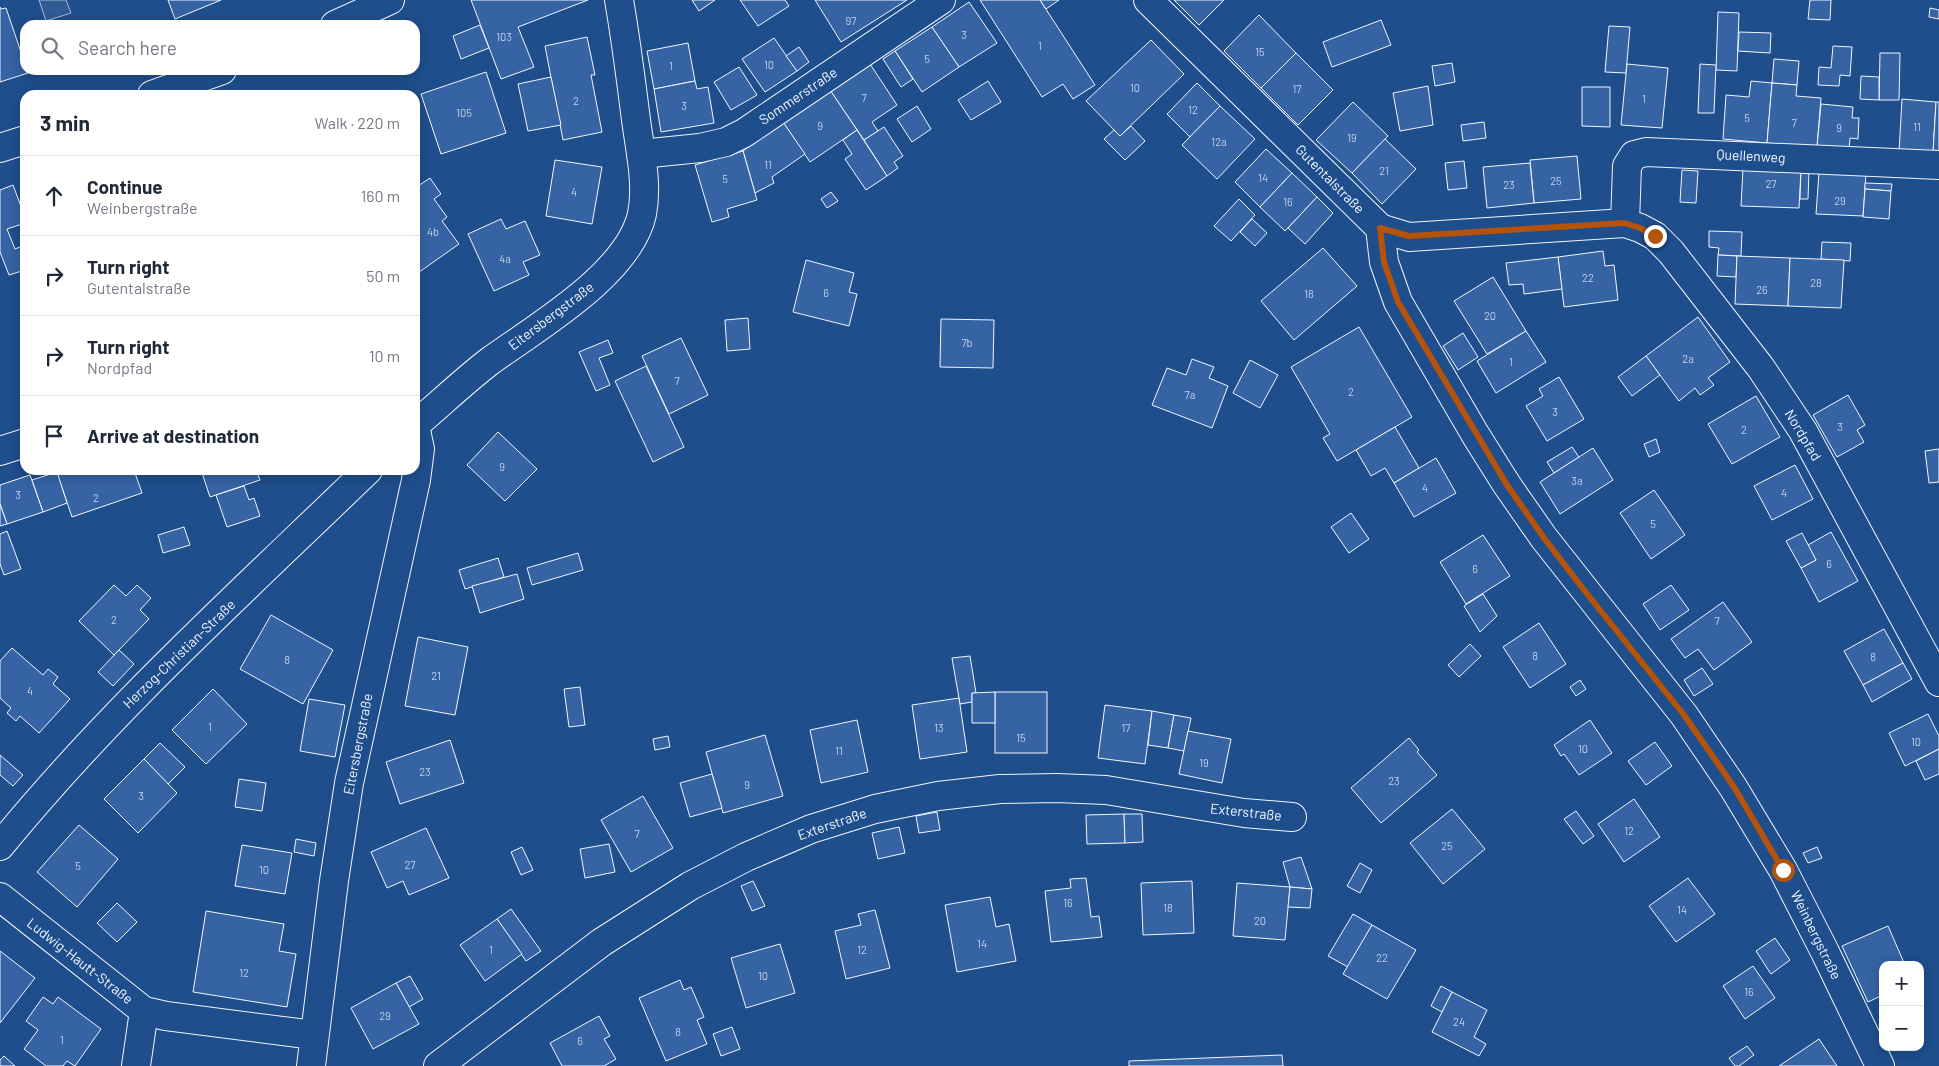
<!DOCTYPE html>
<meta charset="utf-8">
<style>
body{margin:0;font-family:Barlow,sans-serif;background:#f6f6f7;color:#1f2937}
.controls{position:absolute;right:15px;bottom:15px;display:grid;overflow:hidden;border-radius:10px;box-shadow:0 2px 12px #0003}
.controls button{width:45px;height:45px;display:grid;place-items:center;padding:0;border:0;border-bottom:1px solid #e0e1e3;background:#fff;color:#1f2937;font:25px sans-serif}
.stop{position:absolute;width:15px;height:15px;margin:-11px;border:4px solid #b45309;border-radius:50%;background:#fff}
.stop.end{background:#b45309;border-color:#fff;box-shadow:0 1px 5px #0008}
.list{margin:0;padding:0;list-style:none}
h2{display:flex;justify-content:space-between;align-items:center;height:65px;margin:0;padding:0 20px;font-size:21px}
h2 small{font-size:16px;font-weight:400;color:#747a83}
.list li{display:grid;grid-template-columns:32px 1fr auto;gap:15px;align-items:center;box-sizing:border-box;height:80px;padding:0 20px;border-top:1px solid #e0e1e3}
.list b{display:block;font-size:19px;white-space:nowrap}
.list p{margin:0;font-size:16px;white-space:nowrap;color:#747a83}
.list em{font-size:16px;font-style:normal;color:#747a83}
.icon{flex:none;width:28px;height:28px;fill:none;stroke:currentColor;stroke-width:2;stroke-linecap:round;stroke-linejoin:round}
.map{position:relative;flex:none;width:1939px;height:1066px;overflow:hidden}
.search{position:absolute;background:#fff;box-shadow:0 2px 12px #0003;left:20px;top:20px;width:400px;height:55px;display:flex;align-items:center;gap:12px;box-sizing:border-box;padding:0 18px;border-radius:15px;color:#747a83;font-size:19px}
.panel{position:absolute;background:#fff;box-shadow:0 2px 12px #0003;left:20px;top:90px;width:400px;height:385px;border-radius:15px}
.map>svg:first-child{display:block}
.parking{fill:#305b95;stroke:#a8bbd7}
.building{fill:#3563a3;stroke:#f2f6ff}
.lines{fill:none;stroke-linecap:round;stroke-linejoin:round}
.minor-casing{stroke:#f2f6ff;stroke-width:30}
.secondary-casing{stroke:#f2f6ff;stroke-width:30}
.minor{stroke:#1f4e8c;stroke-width:28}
.secondary{stroke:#1f4e8c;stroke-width:28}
.route{stroke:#b45309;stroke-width:6}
.labels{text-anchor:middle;stroke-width:4;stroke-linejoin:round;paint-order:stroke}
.number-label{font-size:11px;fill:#c3d1e8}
.street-label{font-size:14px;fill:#f2f6ff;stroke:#1f4e8c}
</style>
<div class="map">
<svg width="1939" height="1066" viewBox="0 0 1939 1066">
<rect width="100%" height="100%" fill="#1f4e8c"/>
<polygon class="parking" points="39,0 66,0 71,13 46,21"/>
<g class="building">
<polygon points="168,0 221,0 175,19"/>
<polygon points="471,0 588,0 518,27 534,67 501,79"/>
<polygon points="692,0 715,0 699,11"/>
<polygon points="740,0 785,0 789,6 758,26"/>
<polygon points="815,0 907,0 841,42"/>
<polygon points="980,0 1040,0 1095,85 1073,99 1063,84 1042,97"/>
<polygon points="1040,0 1059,0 1046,9"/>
<polygon points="1174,0 1224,0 1199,25"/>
<polygon points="1810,0 1831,0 1830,20 1808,19"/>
<polygon points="969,2 997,43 959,67 932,27"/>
<polygon points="0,7 1,9 6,8 25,64 25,70 27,70 28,73 0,82"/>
<polygon points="1930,8 1939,10 1939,19 1929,17"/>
<polygon points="1718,12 1739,13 1737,71 1716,70"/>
<polygon points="1259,15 1296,53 1261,88 1224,51"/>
<polygon points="1381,20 1391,45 1332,67 1323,42"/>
<polygon points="480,25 489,48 461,59 453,36"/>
<polygon points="1609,26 1630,27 1626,73 1605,72"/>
<polygon points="932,27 959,67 922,92 895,51"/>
<polygon points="1739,32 1771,33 1770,53 1738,51"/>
<polygon points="587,37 595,75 591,75 602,132 563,140 545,46"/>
<polygon points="774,38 797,71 765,92 742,59"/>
<polygon points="1151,40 1184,74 1120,136 1086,101"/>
<polygon points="688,43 695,81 654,89 647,51"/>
<polygon points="1833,46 1852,47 1850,76 1840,75 1839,86 1818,85 1819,67 1831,68"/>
<polygon points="799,47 809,62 797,71 786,56"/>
<polygon points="895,51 913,79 901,87 883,59"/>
<polygon points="1296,53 1333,90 1298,125 1261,88"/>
<polygon points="1880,53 1900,53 1899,100 1879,100"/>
<polygon points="1774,59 1799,61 1797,85 1772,83"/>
<polygon points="1452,63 1455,82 1435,86 1432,66"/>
<polygon points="870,64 897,105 872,122 878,131 864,140 830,90"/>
<polygon points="1627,64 1668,68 1662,128 1621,125"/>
<polygon points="1700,64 1716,65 1714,113 1698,113"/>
<polygon points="739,67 757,95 731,110 714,82"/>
<polygon points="486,72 506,133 441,154 421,94"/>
<polygon points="1861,76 1879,77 1879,100 1860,99"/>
<polygon points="551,77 561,125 528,131 518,84"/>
<polygon points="695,81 697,89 708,87 714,123 661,132 654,89"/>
<polygon points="988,81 1001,102 971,120 958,100"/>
<polygon points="1751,81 1772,83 1767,143 1723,139 1726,95 1749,97"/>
<polygon points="1197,83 1220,106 1190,137 1167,114"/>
<polygon points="1772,83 1797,85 1796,96 1821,98 1817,147 1767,143"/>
<polygon points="1428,86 1433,125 1400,131 1393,93"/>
<polygon points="1582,87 1610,87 1610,127 1582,126"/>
<polygon points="830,90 857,130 810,162 783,122"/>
<polygon points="1902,99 1936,102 1933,153 1899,152"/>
<polygon points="1353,102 1388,136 1352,173 1316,140"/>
<polygon points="1936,102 1939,102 1939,154 1933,153"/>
<polygon points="1821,104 1853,107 1852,118 1859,118 1858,139 1850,138 1849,150 1817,147"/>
<polygon points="917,106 931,129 912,142 897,119"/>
<polygon points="1220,106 1255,139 1217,179 1182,145"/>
<polygon points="783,122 805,154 772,177 774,183 755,193 743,151"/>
<polygon points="1484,122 1486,138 1463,141 1461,125"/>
<polygon points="1131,126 1145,141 1125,160 1104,139 1114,130 1120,136"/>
<polygon points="884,127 903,156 894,162 898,168 887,176 864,140"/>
<polygon points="857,130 887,176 866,190 845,159 852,154 843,140"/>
<polygon points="1385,139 1416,169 1382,204 1352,173"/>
<polygon points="1266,149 1292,173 1260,207 1235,182"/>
<polygon points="743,151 757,200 727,209 729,217 712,222 695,165"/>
<polygon points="1577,156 1581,199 1534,203 1530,160"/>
<polygon points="555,160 602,167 592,224 546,216"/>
<polygon points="1464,161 1467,188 1448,190 1445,163"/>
<polygon points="1530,163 1534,203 1487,208 1483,167"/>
<polygon points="1743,168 1801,170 1799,208 1741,206"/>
<polygon points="1682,170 1698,171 1696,203 1680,202"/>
<polygon points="1801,170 1809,171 1808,199 1800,199"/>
<polygon points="1819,172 1866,174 1863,216 1816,214"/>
<polygon points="1292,173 1317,197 1285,231 1260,207"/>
<polygon points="430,178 441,194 434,199 447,217 442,221 459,244 415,275 415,188"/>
<polygon points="1865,183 1892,184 1891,191 1865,189"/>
<polygon points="13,185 25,217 25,223 7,229 15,249 25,245 25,270 9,275 0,252 0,190"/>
<polygon points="1865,189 1891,191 1889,219 1863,217"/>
<polygon points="831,192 838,201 827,208 821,199"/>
<polygon points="1317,197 1333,213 1305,244 1288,228"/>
<polygon points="1239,199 1255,215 1231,241 1214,226"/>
<polygon points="501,219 506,229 525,221 540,255 523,262 529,275 494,291 468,234"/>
<polygon points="1252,219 1267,233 1255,246 1240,232"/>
<polygon points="1709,231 1742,232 1741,256 1718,255 1719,248 1709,247"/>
<polygon points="1822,242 1851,243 1850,261 1821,259"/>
<polygon points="1323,248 1357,286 1294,340 1261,301"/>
<polygon points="1603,251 1605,266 1614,265 1618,300 1564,307 1558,257"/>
<polygon points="1718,255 1737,256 1736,277 1717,276"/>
<polygon points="1737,256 1790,258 1788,306 1735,304"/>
<polygon points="1558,257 1562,289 1524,294 1523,284 1509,285 1506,263"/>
<polygon points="1790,258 1844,260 1841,308 1788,306"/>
<polygon points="806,260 854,273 849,292 857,294 849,326 793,312"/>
<polygon points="1493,277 1526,331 1487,354 1454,301"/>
<polygon points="1698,317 1730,362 1708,378 1714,385 1700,395 1695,388 1679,401 1646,356"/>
<polygon points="748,318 750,349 727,351 725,320"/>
<polygon points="941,319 994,320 993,368 940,367"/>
<polygon points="1359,327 1412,417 1337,461 1323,438 1330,434 1291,367"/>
<polygon points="1526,331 1546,362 1496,393 1477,361"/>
<polygon points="1463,333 1478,357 1458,370 1443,346"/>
<polygon points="681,338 708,395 669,414 642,356"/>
<polygon points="608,340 613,353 599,358 610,385 596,391 579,352"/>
<polygon points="1646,356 1660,375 1632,396 1618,377"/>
<polygon points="1192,359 1214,367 1209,378 1228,386 1212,428 1152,405 1167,368 1186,375"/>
<polygon points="1250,360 1278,375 1260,408 1233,393"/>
<polygon points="646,366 684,447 653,462 615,381"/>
<polygon points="1559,377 1584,419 1547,441 1526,406 1543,396 1539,389"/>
<polygon points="1848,395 1865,425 1857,430 1864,442 1837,457 1813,415"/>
<polygon points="1756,396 1780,437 1732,464 1708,424"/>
<polygon points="1395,427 1419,468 1394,483 1385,468 1371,476 1356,450"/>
<polygon points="498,432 537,469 505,501 467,465"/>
<polygon points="1656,439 1660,452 1649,457 1644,444"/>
<polygon points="1572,447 1579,457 1554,473 1547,462"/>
<polygon points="1593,448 1613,480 1560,514 1540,482"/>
<polygon points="1939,449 1939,482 1929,483 1925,451"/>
<polygon points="1436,458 1456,493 1414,517 1394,483"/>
<polygon points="1795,465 1813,499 1772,520 1754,486"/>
<polygon points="56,470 134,470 142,493 72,517"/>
<polygon points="201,470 256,470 260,480 210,497"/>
<polygon points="57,472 67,503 43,512 32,480"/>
<polygon points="30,475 43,512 7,524 0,504 0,485"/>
<polygon points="244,486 249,500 254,498 260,516 227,527 216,495"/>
<polygon points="1654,490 1685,535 1651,559 1620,513"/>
<polygon points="0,504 7,524 0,526"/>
<polygon points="1351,513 1369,539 1349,553 1331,527"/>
<polygon points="184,527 190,545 163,553 158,535"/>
<polygon points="7,531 21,569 4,575 0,564 0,534"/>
<polygon points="1831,532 1858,581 1819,602 1801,568 1816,560 1808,545"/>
<polygon points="1802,533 1816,560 1801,568 1786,541"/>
<polygon points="1483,535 1510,576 1466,604 1440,562"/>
<polygon points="578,553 583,570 532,585 527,568"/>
<polygon points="498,558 504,577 465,589 459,570"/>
<polygon points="517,574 524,599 480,613 472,586"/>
<polygon points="114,585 126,596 137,585 151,598 140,610 149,619 114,655 79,621"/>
<polygon points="1671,585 1689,610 1660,630 1643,604"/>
<polygon points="1483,594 1497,616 1480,632 1464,606"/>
<polygon points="1723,602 1752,642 1714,670 1698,649 1685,658 1671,639"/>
<polygon points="271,615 333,650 303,704 240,669"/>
<polygon points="1539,623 1566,664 1530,688 1503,647"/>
<polygon points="1884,629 1903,663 1863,685 1844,651"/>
<polygon points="418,637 468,647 455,715 405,706"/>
<polygon points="1470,644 1481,656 1459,677 1448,665"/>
<polygon points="12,648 43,675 48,669 58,677 53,684 70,699 39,733 20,716 16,721 7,713 11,708 0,698 0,661"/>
<polygon points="119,650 134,664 113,686 98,672"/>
<polygon points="970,656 976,693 972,693 972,702 960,704 952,658"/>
<polygon points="1903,663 1912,679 1872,702 1863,685"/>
<polygon points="1702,668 1713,684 1694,696 1684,680"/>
<polygon points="1580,680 1586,689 1576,696 1570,687"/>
<polygon points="580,687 585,725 569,727 564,689"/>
<polygon points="213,689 247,724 206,764 172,730"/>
<rect x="995" y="692" width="52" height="61"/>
<polygon points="995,692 995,723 972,723 972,693"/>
<polygon points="959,698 967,752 920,759 912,705"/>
<polygon points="309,699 345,705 335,757 300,751"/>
<polygon points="1105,705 1152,711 1145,764 1098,758"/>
<polygon points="1152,711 1174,715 1168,748 1148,745"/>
<polygon points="1928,714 1939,736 1939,749 1905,766 1889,733"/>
<polygon points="1174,715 1191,718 1184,751 1168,748"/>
<polygon points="857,720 868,772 821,783 810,730"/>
<polygon points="1590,720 1612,753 1579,775 1564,754 1561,756 1554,745"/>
<polygon points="1188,731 1231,739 1222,783 1179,774"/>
<polygon points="765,735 783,796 723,813 706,752"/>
<polygon points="668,736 670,747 655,750 653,739"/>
<polygon points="1409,738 1419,750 1417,752 1437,775 1381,823 1351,788"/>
<polygon points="450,740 464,783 400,804 386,762"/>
<polygon points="1655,742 1672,766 1646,785 1628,761"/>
<polygon points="160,743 185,767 168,784 144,759"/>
<polygon points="1939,749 1939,774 1925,780 1916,761"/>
<polygon points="0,755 23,775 13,786 0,775"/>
<polygon points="144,759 177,793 138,833 104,799"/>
<polygon points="712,774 722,808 690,817 680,783"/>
<polygon points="239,779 266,783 262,811 235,807"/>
<polygon points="643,796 673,848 631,872 601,820"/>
<polygon points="1634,799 1660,837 1624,862 1598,824"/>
<polygon points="1452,809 1485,849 1443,884 1410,843"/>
<polygon points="1576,811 1594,836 1583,844 1564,819"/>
<polygon points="937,812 940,830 919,833 916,816"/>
<polygon points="1124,814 1125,843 1087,844 1086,815"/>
<polygon points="1124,814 1142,814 1143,842 1125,843"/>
<polygon points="79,825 118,859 77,907 37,872"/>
<polygon points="899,827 905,853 878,859 872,833"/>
<polygon points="426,828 449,878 409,895 403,881 387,888 371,852"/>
<polygon points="296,839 316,843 314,856 294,852"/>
<polygon points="609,844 615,872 585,878 580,849"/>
<polygon points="242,845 292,853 285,894 235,886"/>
<polygon points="522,847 533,870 521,875 511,852"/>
<polygon points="1817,847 1822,858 1808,863 1803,853"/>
<polygon points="1301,857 1312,889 1290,887 1283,862"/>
<polygon points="1360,863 1372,870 1360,893 1347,886"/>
<polygon points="1086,878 1091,917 1099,916 1102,937 1051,942 1045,891 1071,888 1070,879"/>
<polygon points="1688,878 1715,914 1676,942 1649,906"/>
<polygon points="753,881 765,906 752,911 741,886"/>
<polygon points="1192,881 1194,933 1143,935 1141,883"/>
<polygon points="1237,883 1290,887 1285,940 1233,936"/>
<polygon points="1290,887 1312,889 1310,908 1288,907"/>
<polygon points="990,897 996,927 1009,924 1016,961 957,972 945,905"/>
<polygon points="117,903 137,922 117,942 97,923"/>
<polygon points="511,909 541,951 526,961 497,919"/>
<polygon points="875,910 890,968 846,979 835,931 861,925 858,914"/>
<polygon points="206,911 284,924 279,951 296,954 287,1007 193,992"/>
<polygon points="1353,914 1372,925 1348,967 1328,956"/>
<polygon points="497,919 522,954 485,981 460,945"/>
<polygon points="1372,925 1416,950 1387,999 1343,974"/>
<polygon points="1888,926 1905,965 1883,965 1883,995 1868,1002 1842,946"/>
<polygon points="1775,938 1790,960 1771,974 1756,951"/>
<polygon points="780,944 795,993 746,1008 731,958"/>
<polygon points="0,951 35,978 0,1023"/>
<polygon points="1753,966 1775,998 1745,1019 1723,986"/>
<polygon points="410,976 423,999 409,1007 396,983"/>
<polygon points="680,980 684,990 691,987 704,1017 697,1020 707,1044 666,1061 639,998"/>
<polygon points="396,983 419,1024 373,1049 351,1008"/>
<polygon points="1441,986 1452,992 1442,1012 1431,1006"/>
<polygon points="1452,992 1487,1010 1474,1037 1486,1044 1479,1056 1432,1032"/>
<polygon points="43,997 53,1004 58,997 101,1029 75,1066 67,1061 63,1066 46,1066 24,1049 38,1030 26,1021"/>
<polygon points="599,1016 610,1036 604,1039 616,1059 604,1066 562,1066 550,1043"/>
<polygon points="732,1027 740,1049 721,1056 713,1034"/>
<polygon points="1819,1039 1837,1066 1779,1066"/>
<polygon points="1747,1046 1754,1055 1739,1066 1735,1066 1729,1058"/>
<polygon points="1282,1055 1283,1066 1129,1066 1129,1061"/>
<polygon points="4,1056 15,1066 0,1066 0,1060"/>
</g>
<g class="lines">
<defs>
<g id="minor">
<polyline points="1148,0 1380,228 1409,237 1625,223 1640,228 1655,236 1671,252 1761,368 1803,431 1939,682"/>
<polyline points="641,154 700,148 726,142 744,133 941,0"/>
<polyline points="1625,223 1627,166 1634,155 1646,152 1939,165"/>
<polyline points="1380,228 1384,262 1398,302 1475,434 1507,485 1544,538 1684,715 1733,787 1783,870 1825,952 1880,1066"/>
<path d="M415,425C440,404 464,381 490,361C537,327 629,274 642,214C648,184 640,150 636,120C631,80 626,40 619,0"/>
<polyline points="0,451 25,443"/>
<path d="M0,846C111,710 242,592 368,470"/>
<polyline points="0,897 144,1011 166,1016 314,1035"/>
<polyline points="136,1066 144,1011"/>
<polyline points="311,1066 334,881 349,783 416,480 420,449 415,426"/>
<polyline points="438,1066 602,942 690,886 746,857 811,829 875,809 938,796 1000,789 1057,788 1106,790 1244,813 1292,817"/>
</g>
<g id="secondary">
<polyline points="335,25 390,0"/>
<polyline points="152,95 222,70"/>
<polyline points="0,148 25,140"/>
</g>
</defs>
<use href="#minor" class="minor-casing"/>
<use href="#secondary" class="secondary-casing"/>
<use href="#minor" class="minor"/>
<use href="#secondary" class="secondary"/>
</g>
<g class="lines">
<polyline class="route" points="1655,236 1640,228 1624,223 1409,236 1380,228 1384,262 1398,302 1507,485 1544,538 1584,590 1684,715 1734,787 1783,870"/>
</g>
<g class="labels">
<g class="number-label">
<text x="851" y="25">97</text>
<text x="964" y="39">3</text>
<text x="504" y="41">103</text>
<text x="1040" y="50">1</text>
<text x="1260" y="56">15</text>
<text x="927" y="63">5</text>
<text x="769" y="69">10</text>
<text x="671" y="70">1</text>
<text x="1135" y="92">10</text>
<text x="1297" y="93">17</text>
<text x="864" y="102">7</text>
<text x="1644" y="103">1</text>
<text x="576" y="105">2</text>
<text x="684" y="110">3</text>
<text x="1193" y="114">12</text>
<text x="464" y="117">105</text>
<text x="1747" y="122">5</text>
<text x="1794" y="127">7</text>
<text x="820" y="130">9</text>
<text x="1917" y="131">11</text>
<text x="1839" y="132">9</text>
<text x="1352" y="142">19</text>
<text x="1219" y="146">12a</text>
<text x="768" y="169">11</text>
<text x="1384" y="175">21</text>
<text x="1263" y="182">14</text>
<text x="725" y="183">5</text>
<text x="1556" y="185">25</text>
<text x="1771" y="188">27</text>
<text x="1509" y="189">23</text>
<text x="574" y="196">4</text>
<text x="1840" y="205">29</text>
<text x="1288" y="206">16</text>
<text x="433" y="236">4b</text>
<text x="505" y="263">4a</text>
<text x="1588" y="282">22</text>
<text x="1816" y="287">28</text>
<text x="1762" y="294">26</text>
<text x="826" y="297">6</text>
<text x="1309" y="298">18</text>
<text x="1490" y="320">20</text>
<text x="967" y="347">7b</text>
<text x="1688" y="363">2a</text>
<text x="1511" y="366">1</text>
<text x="677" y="385">7</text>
<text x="1351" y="396">2</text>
<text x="1190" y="399">7a</text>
<text x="1555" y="416">3</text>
<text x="1840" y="431">3</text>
<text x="1744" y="434">2</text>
<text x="502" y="471">9</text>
<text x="1577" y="485">3a</text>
<text x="1425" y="492">4</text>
<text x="1784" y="497">4</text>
<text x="18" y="499">3</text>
<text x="96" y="502">2</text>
<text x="1653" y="528">5</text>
<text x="1829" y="568">6</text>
<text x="1475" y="573">6</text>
<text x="114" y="624">2</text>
<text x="1717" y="625">7</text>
<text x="1535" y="660">8</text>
<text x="1873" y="661">8</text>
<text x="287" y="664">8</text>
<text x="436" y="680">21</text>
<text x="30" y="695">4</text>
<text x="210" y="731">1</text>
<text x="939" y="732">13</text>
<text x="1126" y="732">17</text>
<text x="1021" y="742">15</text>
<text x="1916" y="746">10</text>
<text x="1583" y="753">10</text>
<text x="839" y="755">11</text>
<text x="1204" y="767">19</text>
<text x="425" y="776">23</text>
<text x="1394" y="785">23</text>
<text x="747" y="789">9</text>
<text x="141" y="800">3</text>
<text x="1629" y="835">12</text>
<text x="637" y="838">7</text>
<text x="1447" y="850">25</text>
<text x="410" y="869">27</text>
<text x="78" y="870">5</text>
<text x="264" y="874">10</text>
<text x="1068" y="907">16</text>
<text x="1168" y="912">18</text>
<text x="1682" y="914">14</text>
<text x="1260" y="925">20</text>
<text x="982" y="948">14</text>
<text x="491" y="954">1</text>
<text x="862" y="954">12</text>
<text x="1382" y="962">22</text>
<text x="244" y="977">12</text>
<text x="763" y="980">10</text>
<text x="1749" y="996">16</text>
<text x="385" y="1020">29</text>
<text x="1459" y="1026">24</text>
<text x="678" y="1036">8</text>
<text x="62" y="1044">1</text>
<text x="580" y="1045">6</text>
</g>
<g class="street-label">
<text transform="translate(798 96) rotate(-34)" y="5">Sommerstraße</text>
<text transform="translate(1751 156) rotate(3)" y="5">Quellenweg</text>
<text transform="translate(1330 179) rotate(45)" y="5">Gutentalstraße</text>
<text transform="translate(551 316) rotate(-37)" y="5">Eitersbergstraße</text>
<text transform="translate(1803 435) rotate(59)" y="5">Nordpfad</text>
<text transform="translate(179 654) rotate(-44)" y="5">Herzog-Christian-Straße</text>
<text transform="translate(358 744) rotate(-79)" y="5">Eitersbergstraße</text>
<text transform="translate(1246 812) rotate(6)" y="5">Exterstraße</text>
<text transform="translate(832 824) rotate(-19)" y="5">Exterstraße</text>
<text transform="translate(1816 935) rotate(64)" y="5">Weinbergstraße</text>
<text transform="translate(80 961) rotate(38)" y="5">Ludwig-Hautt-Straße</text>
</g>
</g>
</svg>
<div class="controls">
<button>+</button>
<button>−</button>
</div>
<div class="stop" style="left:1783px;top:870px"></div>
<div class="stop end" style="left:1655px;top:236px"></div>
<div class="search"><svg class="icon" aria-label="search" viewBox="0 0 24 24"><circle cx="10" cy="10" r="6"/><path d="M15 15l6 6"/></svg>Search here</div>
<section class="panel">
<h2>3 min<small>Walk · 220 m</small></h2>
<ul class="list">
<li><svg class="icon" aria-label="ahead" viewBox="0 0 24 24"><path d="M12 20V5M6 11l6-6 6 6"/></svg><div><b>Continue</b><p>Weinbergstraße</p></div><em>160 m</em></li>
<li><svg class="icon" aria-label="right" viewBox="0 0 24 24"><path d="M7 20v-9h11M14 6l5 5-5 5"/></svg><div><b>Turn right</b><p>Gutentalstraße</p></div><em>50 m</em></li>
<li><svg class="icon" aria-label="right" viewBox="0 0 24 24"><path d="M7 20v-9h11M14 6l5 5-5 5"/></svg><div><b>Turn right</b><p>Nordpfad</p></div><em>10 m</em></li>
<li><svg class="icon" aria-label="arrive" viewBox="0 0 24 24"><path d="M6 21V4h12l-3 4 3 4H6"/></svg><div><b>Arrive at destination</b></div></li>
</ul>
</section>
</div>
